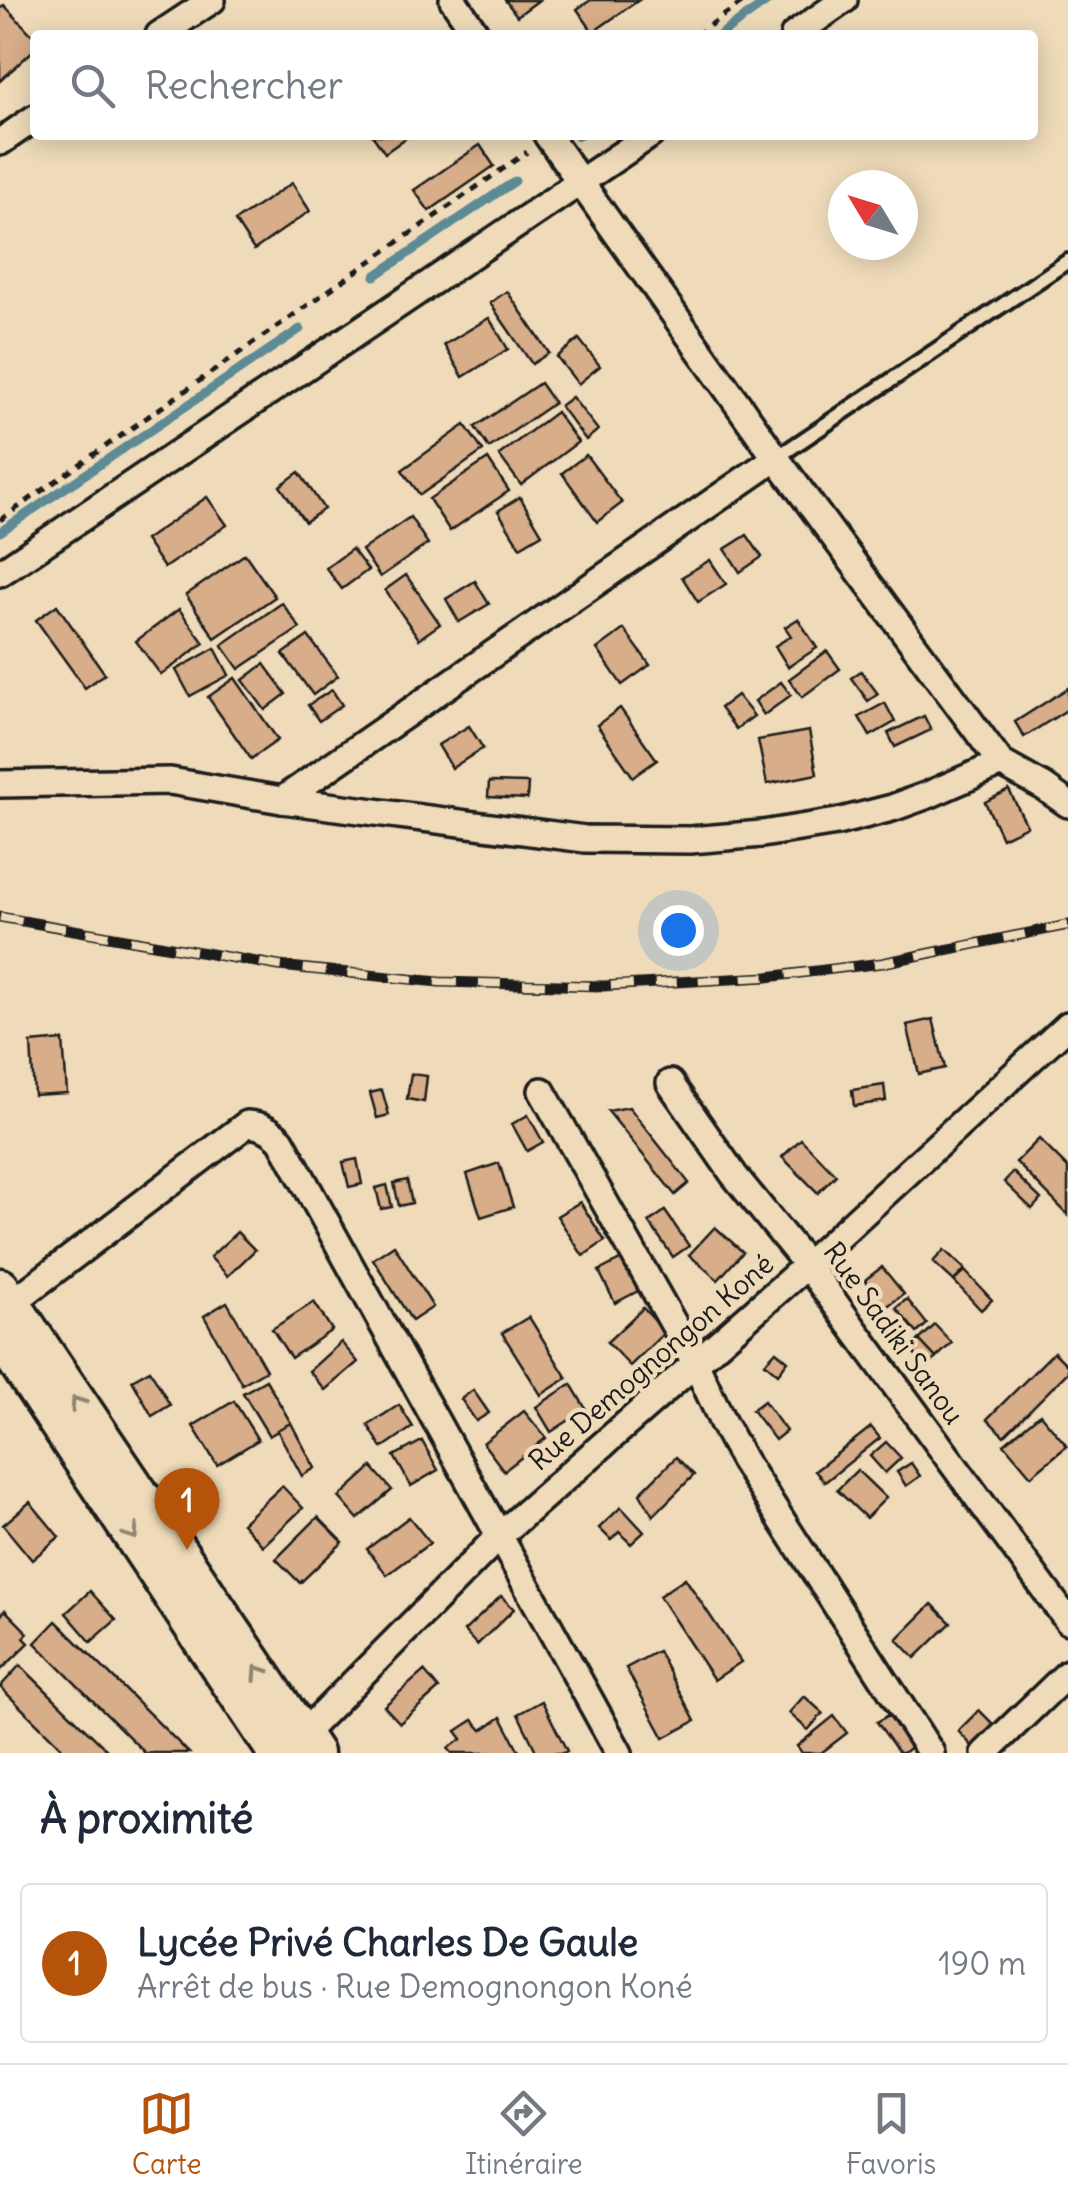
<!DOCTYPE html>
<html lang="fr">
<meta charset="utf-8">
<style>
body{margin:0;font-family:Delius,sans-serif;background:#f6f6f7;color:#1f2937}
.compass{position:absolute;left:828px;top:170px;width:90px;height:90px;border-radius:50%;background:#fff;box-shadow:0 5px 25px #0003;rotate:308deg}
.you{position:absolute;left:678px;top:930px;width:35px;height:35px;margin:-25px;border:8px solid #fff;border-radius:50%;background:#1a73e8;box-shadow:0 0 0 15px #1a73e833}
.badge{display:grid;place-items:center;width:65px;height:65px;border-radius:50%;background:#b45309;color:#fff;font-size:32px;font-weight:700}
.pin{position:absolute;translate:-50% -82px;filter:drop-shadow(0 2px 5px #0008)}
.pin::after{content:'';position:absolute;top:52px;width:35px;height:30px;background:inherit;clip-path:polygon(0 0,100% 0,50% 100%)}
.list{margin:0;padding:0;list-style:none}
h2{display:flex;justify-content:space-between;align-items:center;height:130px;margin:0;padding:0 40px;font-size:42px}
h2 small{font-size:32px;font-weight:400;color:#747a83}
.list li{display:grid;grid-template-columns:65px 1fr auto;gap:30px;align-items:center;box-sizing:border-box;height:160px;margin:0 20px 20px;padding:0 20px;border:2px solid #e0e1e3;border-radius:10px}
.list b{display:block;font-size:38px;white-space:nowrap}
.list p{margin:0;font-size:32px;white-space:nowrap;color:#747a83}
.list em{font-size:32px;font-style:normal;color:#747a83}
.icon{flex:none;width:55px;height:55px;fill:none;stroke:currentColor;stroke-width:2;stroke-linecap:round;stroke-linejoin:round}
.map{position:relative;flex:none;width:1068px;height:1753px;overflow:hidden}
.search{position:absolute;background:#fff;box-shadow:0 5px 25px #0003;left:30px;right:30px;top:30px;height:110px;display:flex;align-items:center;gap:25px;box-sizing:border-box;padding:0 35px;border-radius:10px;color:#747a83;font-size:38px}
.sheet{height:310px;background:#fff}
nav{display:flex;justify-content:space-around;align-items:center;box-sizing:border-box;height:140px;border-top:2px solid #e0e1e3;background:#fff;font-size:28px;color:#747a83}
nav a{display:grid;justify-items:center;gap:5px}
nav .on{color:#b45309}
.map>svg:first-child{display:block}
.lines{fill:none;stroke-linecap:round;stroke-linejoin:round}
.stream{stroke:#5c8a95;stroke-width:9}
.building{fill:#d8ad89;stroke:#1c1c1c;stroke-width:2.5}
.lane-casing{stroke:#1c1c1c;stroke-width:20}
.street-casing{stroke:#1c1c1c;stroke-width:32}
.primary-casing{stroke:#1c1c1c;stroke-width:45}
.path{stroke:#1c1c1c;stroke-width:5;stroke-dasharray:8 8;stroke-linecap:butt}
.lane{stroke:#efdbb9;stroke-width:12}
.street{stroke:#efdbb9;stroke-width:25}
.primary{stroke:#efdbb9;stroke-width:38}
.rail-casing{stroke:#1c1c1c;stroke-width:11}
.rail{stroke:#efdbb9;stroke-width:8;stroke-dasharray:22;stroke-linecap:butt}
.oneway{stroke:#908572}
.labels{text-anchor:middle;stroke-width:9;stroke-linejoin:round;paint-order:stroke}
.street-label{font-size:28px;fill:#1c1c1c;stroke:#efdbb9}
</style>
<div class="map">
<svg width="1068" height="1753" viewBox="0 0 1068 1753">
<rect width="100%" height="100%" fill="#efdbb9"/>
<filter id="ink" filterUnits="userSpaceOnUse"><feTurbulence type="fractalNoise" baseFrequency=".01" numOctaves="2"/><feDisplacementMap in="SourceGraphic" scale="20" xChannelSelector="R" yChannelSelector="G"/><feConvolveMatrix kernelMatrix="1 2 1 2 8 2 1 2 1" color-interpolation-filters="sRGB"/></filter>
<g filter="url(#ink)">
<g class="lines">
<g class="stream">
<polyline points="720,35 769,0"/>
<polyline points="578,136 579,135"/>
<polyline points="375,276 515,181"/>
<polyline points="0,532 300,329"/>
</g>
</g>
<g class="building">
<polygon points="505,0 539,0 517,16"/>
<polygon points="591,0 639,0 593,32 577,9"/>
<polygon points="4,5 35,38 35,49 0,81 0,9"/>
<polygon points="372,135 410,135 385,153"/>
<polygon points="480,145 494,166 429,211 414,190"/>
<polygon points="292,183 310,211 254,250 235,221"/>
<polygon points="507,291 549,353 532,364 490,303"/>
<polygon points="489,318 508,349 463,377 444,345"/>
<polygon points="579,339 600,366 578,384 557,357"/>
<polygon points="540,383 554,403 489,448 475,427"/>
<polygon points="572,397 598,430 586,440 560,406"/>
<polygon points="556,412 578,442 521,485 499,455"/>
<polygon points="465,425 483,451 420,495 402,470"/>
<polygon points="586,455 622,503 597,522 562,473"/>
<polygon points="488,459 509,491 450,531 429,499"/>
<polygon points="299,472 324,509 305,522 280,486"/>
<polygon points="207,497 227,525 164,568 145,540"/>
<polygon points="520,497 542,534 520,547 498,511"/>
<polygon points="410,517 428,544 380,577 362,550"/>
<polygon points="747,535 762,557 740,572 725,549"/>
<polygon points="352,549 368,570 342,589 326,568"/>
<polygon points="245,554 275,597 215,638 186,595"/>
<polygon points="710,560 726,584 698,602 682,577"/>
<polygon points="406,575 440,624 419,639 385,590"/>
<polygon points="475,581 489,604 459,622 446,599"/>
<polygon points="282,603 300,628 239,669 222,645"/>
<polygon points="57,605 105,674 85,688 36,620"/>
<polygon points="179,609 204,643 161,675 136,641"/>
<polygon points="798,619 817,648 788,667 775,646 791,636 785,627"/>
<polygon points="624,629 650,665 622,685 597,649"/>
<polygon points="308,636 338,676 313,695 283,654"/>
<polygon points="215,648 229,675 190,696 176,670"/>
<polygon points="827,651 840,669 802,697 789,679"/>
<polygon points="264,664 286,694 265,710 243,680"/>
<polygon points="861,671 878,694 868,701 851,678"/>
<polygon points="235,678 278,740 251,759 208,697"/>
<polygon points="781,682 791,695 764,715 755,701"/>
<polygon points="1068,688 1068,709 1024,737 1015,722"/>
<polygon points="332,690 342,705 319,721 308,705"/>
<polygon points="737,695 754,716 736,729 720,708"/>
<polygon points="885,703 895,722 870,736 859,717"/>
<polygon points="620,708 657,760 633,777 597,725"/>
<polygon points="924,716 931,730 895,747 888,733"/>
<polygon points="469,726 483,748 452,768 438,745"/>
<polygon points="809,731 817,774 767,784 758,740"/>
<polygon points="489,782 528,783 527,799 488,797"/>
<polygon points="1009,790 1027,826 1002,838 985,802"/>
<polygon points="933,1019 945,1068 919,1074 907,1025"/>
<polygon points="63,1040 67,1093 34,1095 31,1043"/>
<polygon points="411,1074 427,1076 424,1102 407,1099"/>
<polygon points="884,1085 886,1101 854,1106 852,1090"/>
<polygon points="382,1090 389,1115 377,1118 370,1093"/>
<polygon points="629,1107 689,1183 675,1195 608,1111"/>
<polygon points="528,1115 543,1142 527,1151 512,1124"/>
<polygon points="801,1139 836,1175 818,1193 782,1157"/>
<polygon points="1039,1139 1068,1168 1068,1215 1016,1162"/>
<polygon points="357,1159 362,1184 349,1187 343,1162"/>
<polygon points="499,1163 513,1207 481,1217 467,1174"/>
<polygon points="1013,1172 1041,1199 1032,1209 1004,1182"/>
<polygon points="407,1180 412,1203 399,1206 394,1183"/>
<polygon points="387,1185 392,1207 381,1209 376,1188"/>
<polygon points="580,1202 605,1241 583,1256 557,1216"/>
<polygon points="665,1211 689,1246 673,1257 649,1222"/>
<polygon points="715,1227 743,1252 718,1280 689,1255"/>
<polygon points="237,1232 255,1250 228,1276 210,1257"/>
<polygon points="394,1245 433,1307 412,1321 373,1259"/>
<polygon points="944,1250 965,1269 954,1281 933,1262"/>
<polygon points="622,1259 638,1291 615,1303 599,1271"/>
<polygon points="882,1267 904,1294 886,1307 865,1280"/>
<polygon points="965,1271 992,1300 981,1310 954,1281"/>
<polygon points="907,1299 927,1324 917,1333 896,1308"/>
<polygon points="227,1302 266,1370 242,1384 204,1316"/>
<polygon points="314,1302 332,1330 291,1358 272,1329"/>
<polygon points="643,1308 665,1332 630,1366 607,1342"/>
<polygon points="529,1317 567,1378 541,1395 502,1333"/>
<polygon points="935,1325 952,1343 936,1358 919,1340"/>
<polygon points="919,1340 936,1358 927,1367 910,1349"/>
<polygon points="341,1342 358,1362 325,1390 309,1371"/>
<polygon points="776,1351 788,1361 778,1374 765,1363"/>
<polygon points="1054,1352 1068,1366 1068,1372 1004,1436 987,1419"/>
<polygon points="150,1370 170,1405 152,1416 132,1380"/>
<polygon points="266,1380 291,1423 269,1436 243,1393"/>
<polygon points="571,1384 586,1409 551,1432 536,1407"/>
<polygon points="473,1390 489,1413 476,1421 461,1399"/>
<polygon points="234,1401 258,1440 217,1465 193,1426"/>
<polygon points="764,1401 786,1431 775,1440 752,1410"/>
<polygon points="399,1405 413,1427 382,1448 368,1425"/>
<polygon points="524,1411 546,1438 504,1471 483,1443"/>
<polygon points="1040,1414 1067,1446 1031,1476 1004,1444"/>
<polygon points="291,1423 315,1468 302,1476 277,1430"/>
<polygon points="871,1427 880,1438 825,1482 815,1471"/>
<polygon points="422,1441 438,1470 411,1486 394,1456"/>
<polygon points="886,1442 901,1458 885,1473 870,1456"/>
<polygon points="676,1457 694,1475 653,1516 640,1493"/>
<polygon points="911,1463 920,1476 906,1486 897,1472"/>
<polygon points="372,1467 392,1490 358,1519 339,1497"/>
<polygon points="857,1470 886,1498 866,1518 837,1490"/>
<polygon points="282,1486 303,1508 263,1546 242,1523"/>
<polygon points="30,1502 59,1537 32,1560 3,1525"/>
<polygon points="621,1507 644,1532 631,1544 619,1532 611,1540 599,1528"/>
<polygon points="318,1517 343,1542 300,1583 276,1559"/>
<polygon points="409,1517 430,1543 387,1575 367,1549"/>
<polygon points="685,1578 741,1662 714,1680 659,1596"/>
<polygon points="90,1591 116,1620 91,1642 66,1613"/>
<polygon points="501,1596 514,1609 477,1645 464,1631"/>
<polygon points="932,1604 951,1623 915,1658 897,1639"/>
<polygon points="5,1610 28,1633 24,1638 29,1643 0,1671 0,1612 2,1614"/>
<polygon points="56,1621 189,1753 145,1753 35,1643"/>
<polygon points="658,1651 695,1721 664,1738 626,1668"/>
<polygon points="20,1665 110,1753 67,1753 0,1687"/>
<polygon points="424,1671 439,1689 400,1723 384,1706"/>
<polygon points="804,1696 823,1713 808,1730 789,1713"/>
<polygon points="542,1701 567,1751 563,1753 537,1753 518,1714"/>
<polygon points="979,1710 999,1730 977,1751 958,1731"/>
<polygon points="889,1715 911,1747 903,1753 899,1753 877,1722"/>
<polygon points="834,1716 847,1733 821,1753 802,1753 797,1746"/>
<polygon points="501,1717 520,1753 452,1753 448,1748 462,1739 456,1731 473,1720 482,1730"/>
</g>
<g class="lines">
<defs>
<polyline id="lane" points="776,458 1068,261"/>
<g id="street">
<polyline points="453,0 477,35"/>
<polyline points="159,35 212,0"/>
<polyline points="794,35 844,0"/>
<polyline points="547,135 776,458 1001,763 1044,787 1068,804"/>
<polyline points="0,142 35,118"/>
<polyline points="0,573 650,135"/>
<polyline points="0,784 170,781 282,800 585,839 690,840 762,834 837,822 892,808 928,795 1001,763"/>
<polyline points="282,800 776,458"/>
<polyline points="670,1083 734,1175 807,1265 1068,1621"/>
<polyline points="542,1091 695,1362 723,1423 743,1460 931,1753"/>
<path d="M0,1312L247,1124C261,1125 270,1129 281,1140L619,1753"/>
<polyline points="291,1746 498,1537 807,1265 1068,1025"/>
<polyline points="985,1753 1068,1673"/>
</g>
<g id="primary">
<polyline points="0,1288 313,1753"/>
<polyline points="0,1335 278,1753"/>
</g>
</defs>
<use href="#lane" class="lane-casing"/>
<use href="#street" class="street-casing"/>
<use href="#primary" class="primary-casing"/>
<g class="path">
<polyline points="696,35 746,0"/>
<polyline points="0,520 527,152"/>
</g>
<use href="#lane" class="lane"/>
<use href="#street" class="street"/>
<use href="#primary" class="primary"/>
<defs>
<polyline id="rail" points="0,917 279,966 439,982 603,986 767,977 882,963 1068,925"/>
</defs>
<use href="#rail" class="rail-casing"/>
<use href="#rail" class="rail"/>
</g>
<defs><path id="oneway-chevron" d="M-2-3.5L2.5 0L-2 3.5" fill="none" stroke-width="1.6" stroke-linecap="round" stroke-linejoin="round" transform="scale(2.5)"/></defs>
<g class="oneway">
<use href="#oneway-chevron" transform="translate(77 1403) rotate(-124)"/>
<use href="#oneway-chevron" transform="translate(132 1533) rotate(56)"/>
<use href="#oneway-chevron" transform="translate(259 1672) rotate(-124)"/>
</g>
</g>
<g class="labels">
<g class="street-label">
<text transform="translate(894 1333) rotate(54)" y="10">Rue Sadiki Sanou</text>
<text transform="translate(651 1362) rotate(-41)" y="10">Rue Demognongon Koné</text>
</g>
</g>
</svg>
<svg class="compass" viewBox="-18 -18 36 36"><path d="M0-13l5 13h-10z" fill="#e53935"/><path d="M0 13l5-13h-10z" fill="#747a83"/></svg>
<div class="you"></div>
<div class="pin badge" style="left:187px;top:1550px">1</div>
<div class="search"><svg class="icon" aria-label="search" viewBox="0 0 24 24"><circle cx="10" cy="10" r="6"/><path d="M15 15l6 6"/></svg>Rechercher</div>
</div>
<section class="sheet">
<h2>À proximité<small></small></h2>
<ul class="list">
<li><span class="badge">1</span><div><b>Lycée Privé Charles De Gaule</b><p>Arrêt de bus · Rue Demognongon Koné</p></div><em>190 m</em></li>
</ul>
</section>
<nav>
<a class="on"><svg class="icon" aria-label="map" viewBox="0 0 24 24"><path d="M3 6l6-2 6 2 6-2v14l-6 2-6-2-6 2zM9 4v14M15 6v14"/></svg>Carte</a>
<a><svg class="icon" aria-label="directions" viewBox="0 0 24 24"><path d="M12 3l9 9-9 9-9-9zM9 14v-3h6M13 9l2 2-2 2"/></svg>Itinéraire</a>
<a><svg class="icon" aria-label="saved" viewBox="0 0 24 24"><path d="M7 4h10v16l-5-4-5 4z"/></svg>Favoris</a>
</nav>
